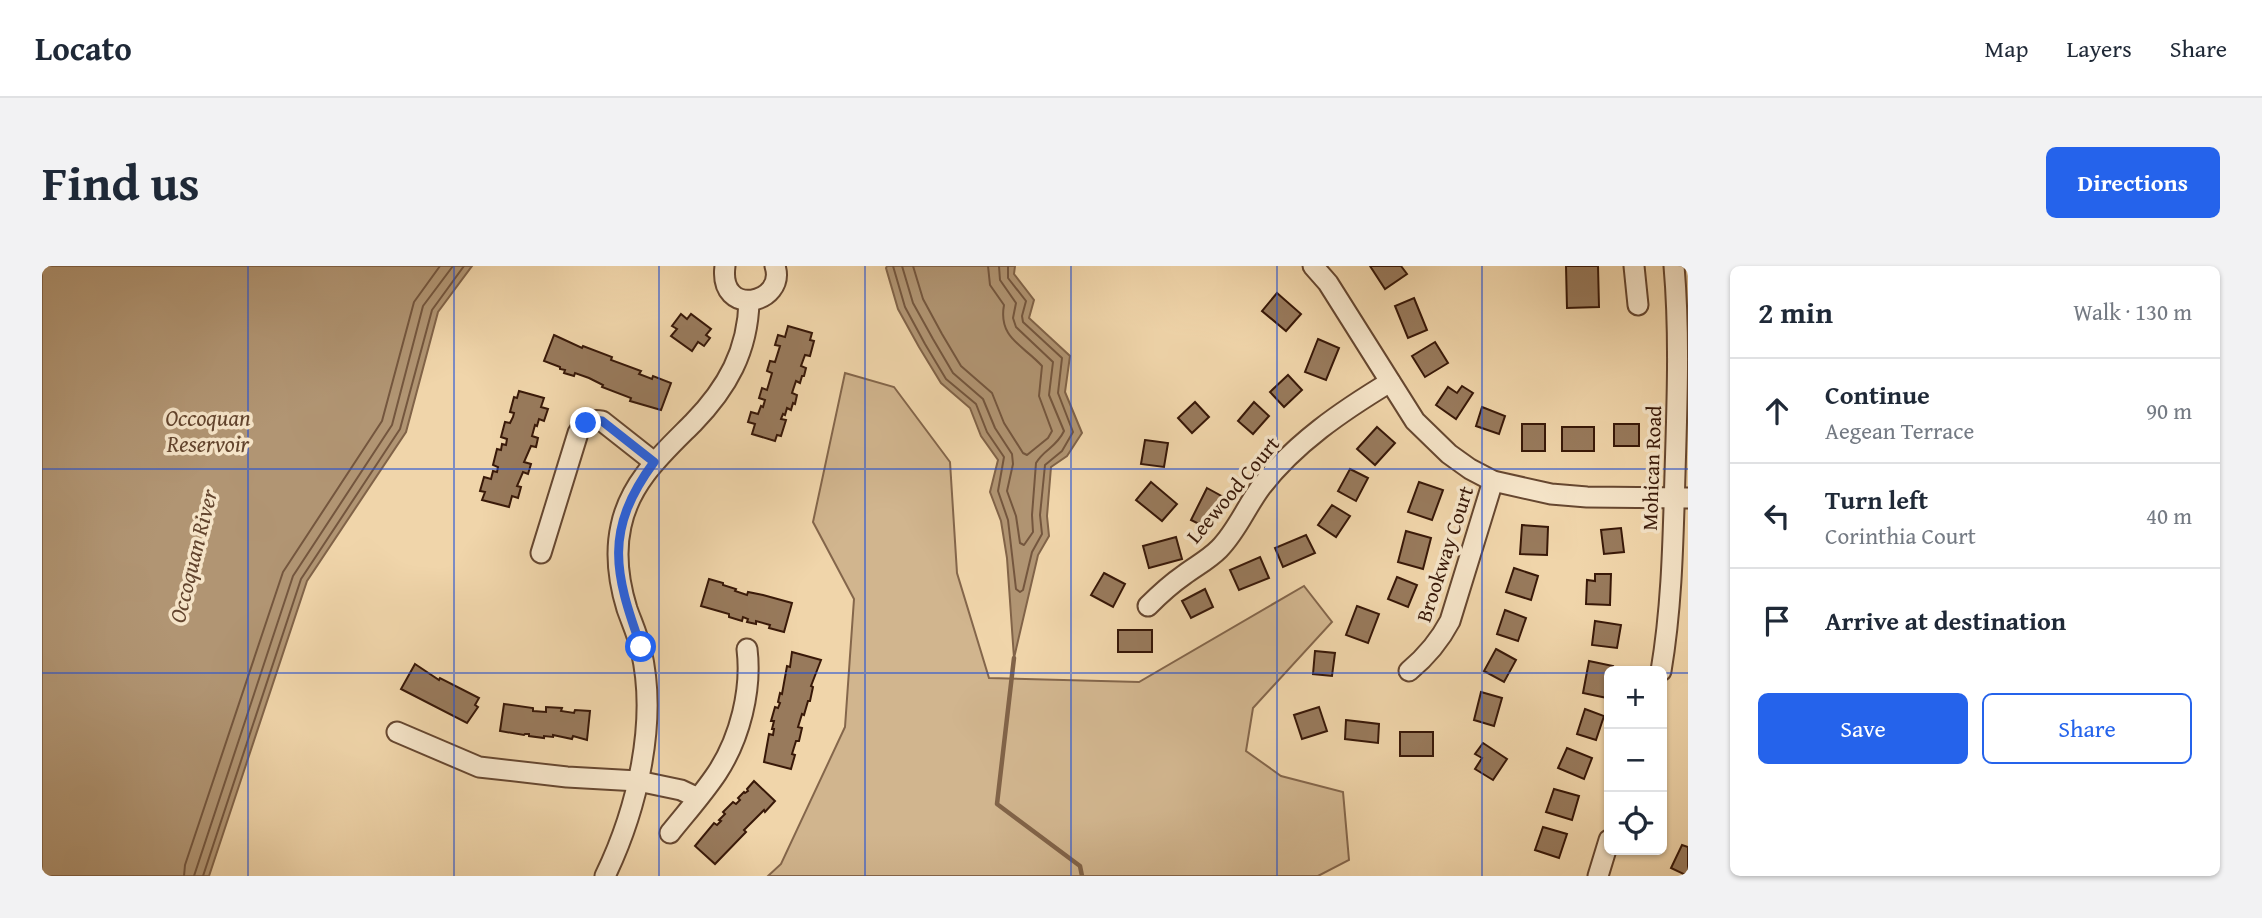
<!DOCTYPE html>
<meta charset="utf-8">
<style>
body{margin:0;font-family:"Gentium Book Plus",serif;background:#f2f2f3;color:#1f2937}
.controls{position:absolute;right:21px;bottom:21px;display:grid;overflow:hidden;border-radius:10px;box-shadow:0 2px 5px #0004}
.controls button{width:63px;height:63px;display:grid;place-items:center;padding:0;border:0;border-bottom:2px solid #e0e1e3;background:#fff;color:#1f2937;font:35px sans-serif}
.stop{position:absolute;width:21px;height:21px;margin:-16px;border:5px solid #2563eb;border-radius:50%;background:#fff}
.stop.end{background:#2563eb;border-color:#fff;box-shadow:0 2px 7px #0008}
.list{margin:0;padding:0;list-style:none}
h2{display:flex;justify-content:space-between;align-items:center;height:91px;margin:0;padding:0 28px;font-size:30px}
h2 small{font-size:23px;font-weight:400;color:#747a83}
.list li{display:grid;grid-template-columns:46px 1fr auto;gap:21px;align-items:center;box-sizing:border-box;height:105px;padding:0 28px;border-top:2px solid #e0e1e3}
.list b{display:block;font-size:26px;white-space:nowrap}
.list p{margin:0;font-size:23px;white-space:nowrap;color:#747a83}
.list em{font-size:23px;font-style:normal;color:#747a83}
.actions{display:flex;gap:14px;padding:21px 28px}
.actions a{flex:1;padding:16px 0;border:2px solid #2563eb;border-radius:10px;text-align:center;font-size:24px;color:#2563eb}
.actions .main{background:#2563eb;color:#fff}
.icon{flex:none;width:38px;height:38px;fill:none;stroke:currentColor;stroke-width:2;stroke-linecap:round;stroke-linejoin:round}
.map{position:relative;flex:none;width:1646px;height:610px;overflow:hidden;border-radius:10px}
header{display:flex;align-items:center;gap:42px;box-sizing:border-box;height:98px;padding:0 35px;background:#fff;border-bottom:2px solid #e0e1e3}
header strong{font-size:33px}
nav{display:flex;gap:38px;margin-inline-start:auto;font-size:24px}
.intro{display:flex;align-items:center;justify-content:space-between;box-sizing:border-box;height:168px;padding:0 42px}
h1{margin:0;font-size:49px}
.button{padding:18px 32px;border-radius:10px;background:#2563eb;color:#fff;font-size:24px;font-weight:700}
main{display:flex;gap:42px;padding:0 42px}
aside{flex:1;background:#fff;border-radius:10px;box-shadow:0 2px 5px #0004}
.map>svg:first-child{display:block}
.green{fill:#d1b58e;stroke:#84664b;stroke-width:2}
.water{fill:#b19573;stroke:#816348;stroke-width:2}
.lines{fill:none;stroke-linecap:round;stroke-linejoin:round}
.shore{stroke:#74563e;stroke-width:2}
.stream{stroke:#816348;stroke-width:4.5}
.building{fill:#987a5c;stroke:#381808;stroke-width:2}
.minor-casing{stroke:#664730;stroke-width:23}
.minor{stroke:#f5e4c8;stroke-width:19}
.route{stroke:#2563eb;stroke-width:9}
.grid{fill:none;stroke:#1d4ed8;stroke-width:2;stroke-opacity:0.55}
.labels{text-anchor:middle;stroke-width:7;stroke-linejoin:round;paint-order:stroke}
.street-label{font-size:21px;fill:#381808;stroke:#f5e4c8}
.water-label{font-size:23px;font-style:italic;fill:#62442d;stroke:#f5e4c8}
</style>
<header>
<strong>Locato</strong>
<nav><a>Map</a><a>Layers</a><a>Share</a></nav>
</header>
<div class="intro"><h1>Find us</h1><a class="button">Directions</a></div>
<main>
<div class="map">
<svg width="1646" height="610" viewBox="0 0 1646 610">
<rect width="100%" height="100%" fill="#f0d5aa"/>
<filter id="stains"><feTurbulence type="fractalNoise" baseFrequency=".00286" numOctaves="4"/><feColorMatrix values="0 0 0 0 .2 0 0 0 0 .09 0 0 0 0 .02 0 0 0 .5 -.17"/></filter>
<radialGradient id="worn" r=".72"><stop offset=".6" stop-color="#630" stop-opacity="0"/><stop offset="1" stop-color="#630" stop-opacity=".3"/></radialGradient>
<polygon class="green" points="803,107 852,121 908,196 915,307 947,412 1097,416 1262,320 1290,356 1211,442 1204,485 1239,510 1301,526 1307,594 1276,610 726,610 739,598 803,461 812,333 771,256"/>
<g class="water">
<polygon points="0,0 430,0 396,46 364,166 265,315 167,610 0,610"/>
<polygon points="845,0 973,0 972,8 992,34 987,52 1028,90 1023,126 1040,167 1025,190 1009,201 1005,250 1007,270 996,289 972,392 965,292 959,255 948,226 956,194 939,170 928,142 899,117 877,81 856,43 844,2"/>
</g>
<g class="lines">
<g class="shore">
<polyline points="851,0 863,41 883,78 904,113 934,138 945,166 962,191 956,225 966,254 974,323 978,326 981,324 990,286 1000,268 998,249 1003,199 1020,185 1031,166 1016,127 1020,92 981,56 980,50 984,35 966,12 966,0"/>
<path d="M860,0L871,37L891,73L911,107L941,133L953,162L970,188L971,198L965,225L974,250L978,277L982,279L991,266L990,249L994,197C1002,183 1014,182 1022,165L1007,129L1011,96L974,61L971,52L974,37L958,14L957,0"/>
<path d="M871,0L881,33L900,68L919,100L950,127L962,157L981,187L985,189L1006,172L1010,165L997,130L1000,100C981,79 956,72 962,39L948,19L946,0"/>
<polyline points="142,610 143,599 241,306 340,155 372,36 398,0"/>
<polyline points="152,610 251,310 350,159 381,40 411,0"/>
<polyline points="161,610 259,313 358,163 390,44 422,0"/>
</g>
<polyline class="stream" points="972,392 955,538 1038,600 1040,610"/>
</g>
<g class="building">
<polygon points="1328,0 1359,0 1365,8 1343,23"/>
<polygon points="1524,0 1556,0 1557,41 1525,42"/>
<polygon points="1235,27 1259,48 1244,65 1220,45"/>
<polygon points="1372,32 1385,64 1366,72 1353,40"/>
<polygon points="639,48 645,53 649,48 669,63 664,69 668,72 662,80 656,76 650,85 629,70 635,63 630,60"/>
<polygon points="746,60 770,67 768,74 772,75 768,90 763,89 759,100 764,102 762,110 760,110 758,117 754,115 750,127 755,129 753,138 751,137 749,144 745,142 743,149 741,148 739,153 744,154 739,170 735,169 733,175 710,168 713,158 706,156 709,146 716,148 719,140 721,141 723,134 717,132 720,122 725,124 730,107 725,105 728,95 733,96 738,80 733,79 736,69 743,71"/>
<polygon points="512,69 540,82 541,80 570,91 569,94 599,105 597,108 610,113 611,110 629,117 619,144 588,135 589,132 560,121 561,119 547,112 533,107 532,110 522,107 523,104 518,103 518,101 502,95"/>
<polygon points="1276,73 1297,82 1284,114 1263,106"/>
<polygon points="1393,76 1406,97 1383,111 1370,90"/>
<polygon points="1246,109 1260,124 1242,141 1228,126"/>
<polygon points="1420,120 1431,127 1414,153 1394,139 1406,121 1415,127"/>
<polygon points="477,125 502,132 499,141 506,143 502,155 497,153 495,160 493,159 490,170 496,172 494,181 489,180 482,196 489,198 486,208 481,206 475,220 479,221 476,232 470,230 467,241 440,234 443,226 438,225 442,211 449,213 451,205 455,206 456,201 451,199 455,183 459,184 460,178 464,179 465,173 459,171 463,156 468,157 471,151 472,147 468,146 472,131 475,132"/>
<polygon points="1153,136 1167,151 1150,167 1136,152"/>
<polygon points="1212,136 1227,150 1211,168 1196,155"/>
<polygon points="1440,141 1463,150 1457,168 1434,160"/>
<rect x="1480" y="158" width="23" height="27"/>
<rect x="1572" y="158" width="25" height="22"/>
<polygon points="1335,161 1353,177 1333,199 1315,183"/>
<rect x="1520" y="161" width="32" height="24"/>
<polygon points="1103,174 1126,177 1122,201 1099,198"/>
<polygon points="1308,203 1326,212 1314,235 1296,225"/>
<polygon points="1109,216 1135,238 1120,255 1094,234"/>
<polygon points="1377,216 1401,224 1390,254 1366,246"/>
<polygon points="1165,222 1183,232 1167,263 1149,254"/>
<polygon points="1290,239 1308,250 1294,271 1276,259"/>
<polygon points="1480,259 1506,261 1505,289 1478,288"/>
<polygon points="1579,262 1582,286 1562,288 1559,264"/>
<polygon points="1364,265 1389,272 1381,303 1356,296"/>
<polygon points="1264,269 1273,287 1241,301 1233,282"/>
<polygon points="1134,271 1140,293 1107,302 1101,280"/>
<polygon points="1218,291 1227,312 1197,324 1188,304"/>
<polygon points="1472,302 1496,310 1489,334 1464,326"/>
<polygon points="1062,307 1083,318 1071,341 1049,329"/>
<polygon points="1553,308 1569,308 1568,339 1544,338 1545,314 1553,315"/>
<polygon points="1355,311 1375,319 1366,341 1346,333"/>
<polygon points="667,313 681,317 681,319 694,323 693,325 705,329 706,326 721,329 750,337 742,366 727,362 728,359 714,355 714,358 705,356 706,353 701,351 700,355 687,351 687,348 659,340"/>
<polygon points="1163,323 1171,341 1149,352 1140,335"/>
<polygon points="1315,340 1337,348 1326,377 1304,369"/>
<polygon points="1463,344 1484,352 1476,375 1455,368"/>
<polygon points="1553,355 1579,359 1575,382 1550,379"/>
<rect x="1076" y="364" width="34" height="22"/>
<polygon points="1454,383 1474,394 1462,416 1442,405"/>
<polygon points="1273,385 1293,387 1290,410 1271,408"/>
<polygon points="750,386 779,394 769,420 771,421 768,435 766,435 762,449 760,448 756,461 760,462 757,475 754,475 750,488 753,489 749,503 722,496 727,468 731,469 732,463 730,463 732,455 729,455 733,441 736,442 738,437 736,436 738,427 740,428 745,400 748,401"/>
<polygon points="1547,395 1571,400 1570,405 1567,405 1565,432 1541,427"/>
<polygon points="373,398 397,414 398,412 437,432 433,439 436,441 425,457 359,423"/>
<polygon points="1439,426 1460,432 1452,460 1432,454"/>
<polygon points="462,438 491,442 491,445 504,446 504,441 520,442 519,445 532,447 533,444 548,445 545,474 531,470 530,473 511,469 511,471 502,470 502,472 487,470 487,468 483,468 482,469 458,465"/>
<polygon points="1277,441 1285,465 1260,473 1252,449"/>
<polygon points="1543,443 1562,450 1554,474 1535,468"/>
<polygon points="1304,454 1337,458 1336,477 1303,473"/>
<rect x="1358" y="466" width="33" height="24"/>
<polygon points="1441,477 1465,493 1451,514 1433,503 1440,492 1433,488"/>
<polygon points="1525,482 1550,492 1542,513 1516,502"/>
<polygon points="712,515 733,535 723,546 722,544 702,564 704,566 673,598 653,580 672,557 675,559 679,555 677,554 683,548 681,546 691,536 694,538 698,534 696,532 702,526 703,527 706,525 705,523"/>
<polygon points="1512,523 1537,530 1530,554 1504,546"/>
<polygon points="1501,561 1525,568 1517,592 1493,584"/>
<polygon points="1640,579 1646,581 1646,610 1629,602"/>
</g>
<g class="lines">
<defs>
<g id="minor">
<path d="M683,0C676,53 745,38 733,0"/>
<polyline points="1271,0 1286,17 1373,155 1407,188 1428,203 1451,215 1509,228 1545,231 1646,232"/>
<polyline points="1592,0 1596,39"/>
<path d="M499,287L536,167C542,156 549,153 560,155L612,196"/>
<path d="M1106,340C1117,329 1129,318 1142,309C1154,300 1166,294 1177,283C1195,265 1204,241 1219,221C1253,177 1300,145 1348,116"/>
<path d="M1367,405C1385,390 1397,376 1408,355L1451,215"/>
<path d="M1619,405C1630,340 1631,275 1633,208C1635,139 1638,69 1632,0"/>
<polyline points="355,466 437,501 525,511 596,515 639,524 656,532"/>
<path d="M628,567C644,547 661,528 675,507C698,472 710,424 705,383"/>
<path d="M563,610C595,544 616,456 599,384C596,370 590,357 585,343C577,317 573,287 579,260C588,216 621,187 651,157C685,122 706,85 707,35"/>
<polyline points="1556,610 1567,574"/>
</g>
</defs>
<use href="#minor" class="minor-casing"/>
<use href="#minor" class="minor"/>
</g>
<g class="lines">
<path class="route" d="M544,157L552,154L560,155L612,196C562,264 572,306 599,381"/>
</g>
<path class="grid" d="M206,0V610M412,0V610M617,0V610M823,0V610M1029,0V610M1235,0V610M1440,0V610M0,203H1646M0,407H1567M1620,407H1646"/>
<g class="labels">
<g class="street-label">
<text transform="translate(1610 202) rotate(-88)" y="7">Mohican Road</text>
<text transform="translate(1191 224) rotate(-50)" y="7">Leewood Court</text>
<text transform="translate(1403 288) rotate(-72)" y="7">Brookway Court</text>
</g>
<g class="water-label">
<text x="166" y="160">Occoquan<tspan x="166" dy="26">Reservoir</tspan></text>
<text transform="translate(151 290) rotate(-76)" y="8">Occoquan River</text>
</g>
</g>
<rect width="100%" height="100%" filter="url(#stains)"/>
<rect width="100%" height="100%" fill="url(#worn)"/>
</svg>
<div class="controls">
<button>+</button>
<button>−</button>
<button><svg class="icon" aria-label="locate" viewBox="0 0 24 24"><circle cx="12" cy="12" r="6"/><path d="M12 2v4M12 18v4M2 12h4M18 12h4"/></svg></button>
</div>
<div class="stop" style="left:599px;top:381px"></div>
<div class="stop end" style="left:544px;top:157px"></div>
</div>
<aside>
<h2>2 min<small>Walk · 130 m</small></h2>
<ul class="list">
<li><svg class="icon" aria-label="ahead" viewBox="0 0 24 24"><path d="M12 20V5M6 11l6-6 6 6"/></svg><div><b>Continue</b><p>Aegean Terrace</p></div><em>90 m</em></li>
<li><svg class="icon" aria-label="left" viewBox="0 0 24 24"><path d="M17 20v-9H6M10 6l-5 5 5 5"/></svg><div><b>Turn left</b><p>Corinthia Court</p></div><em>40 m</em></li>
<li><svg class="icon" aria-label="arrive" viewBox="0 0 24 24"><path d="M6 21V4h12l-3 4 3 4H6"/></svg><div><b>Arrive at destination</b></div></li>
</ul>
<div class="actions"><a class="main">Save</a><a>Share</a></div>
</aside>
</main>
